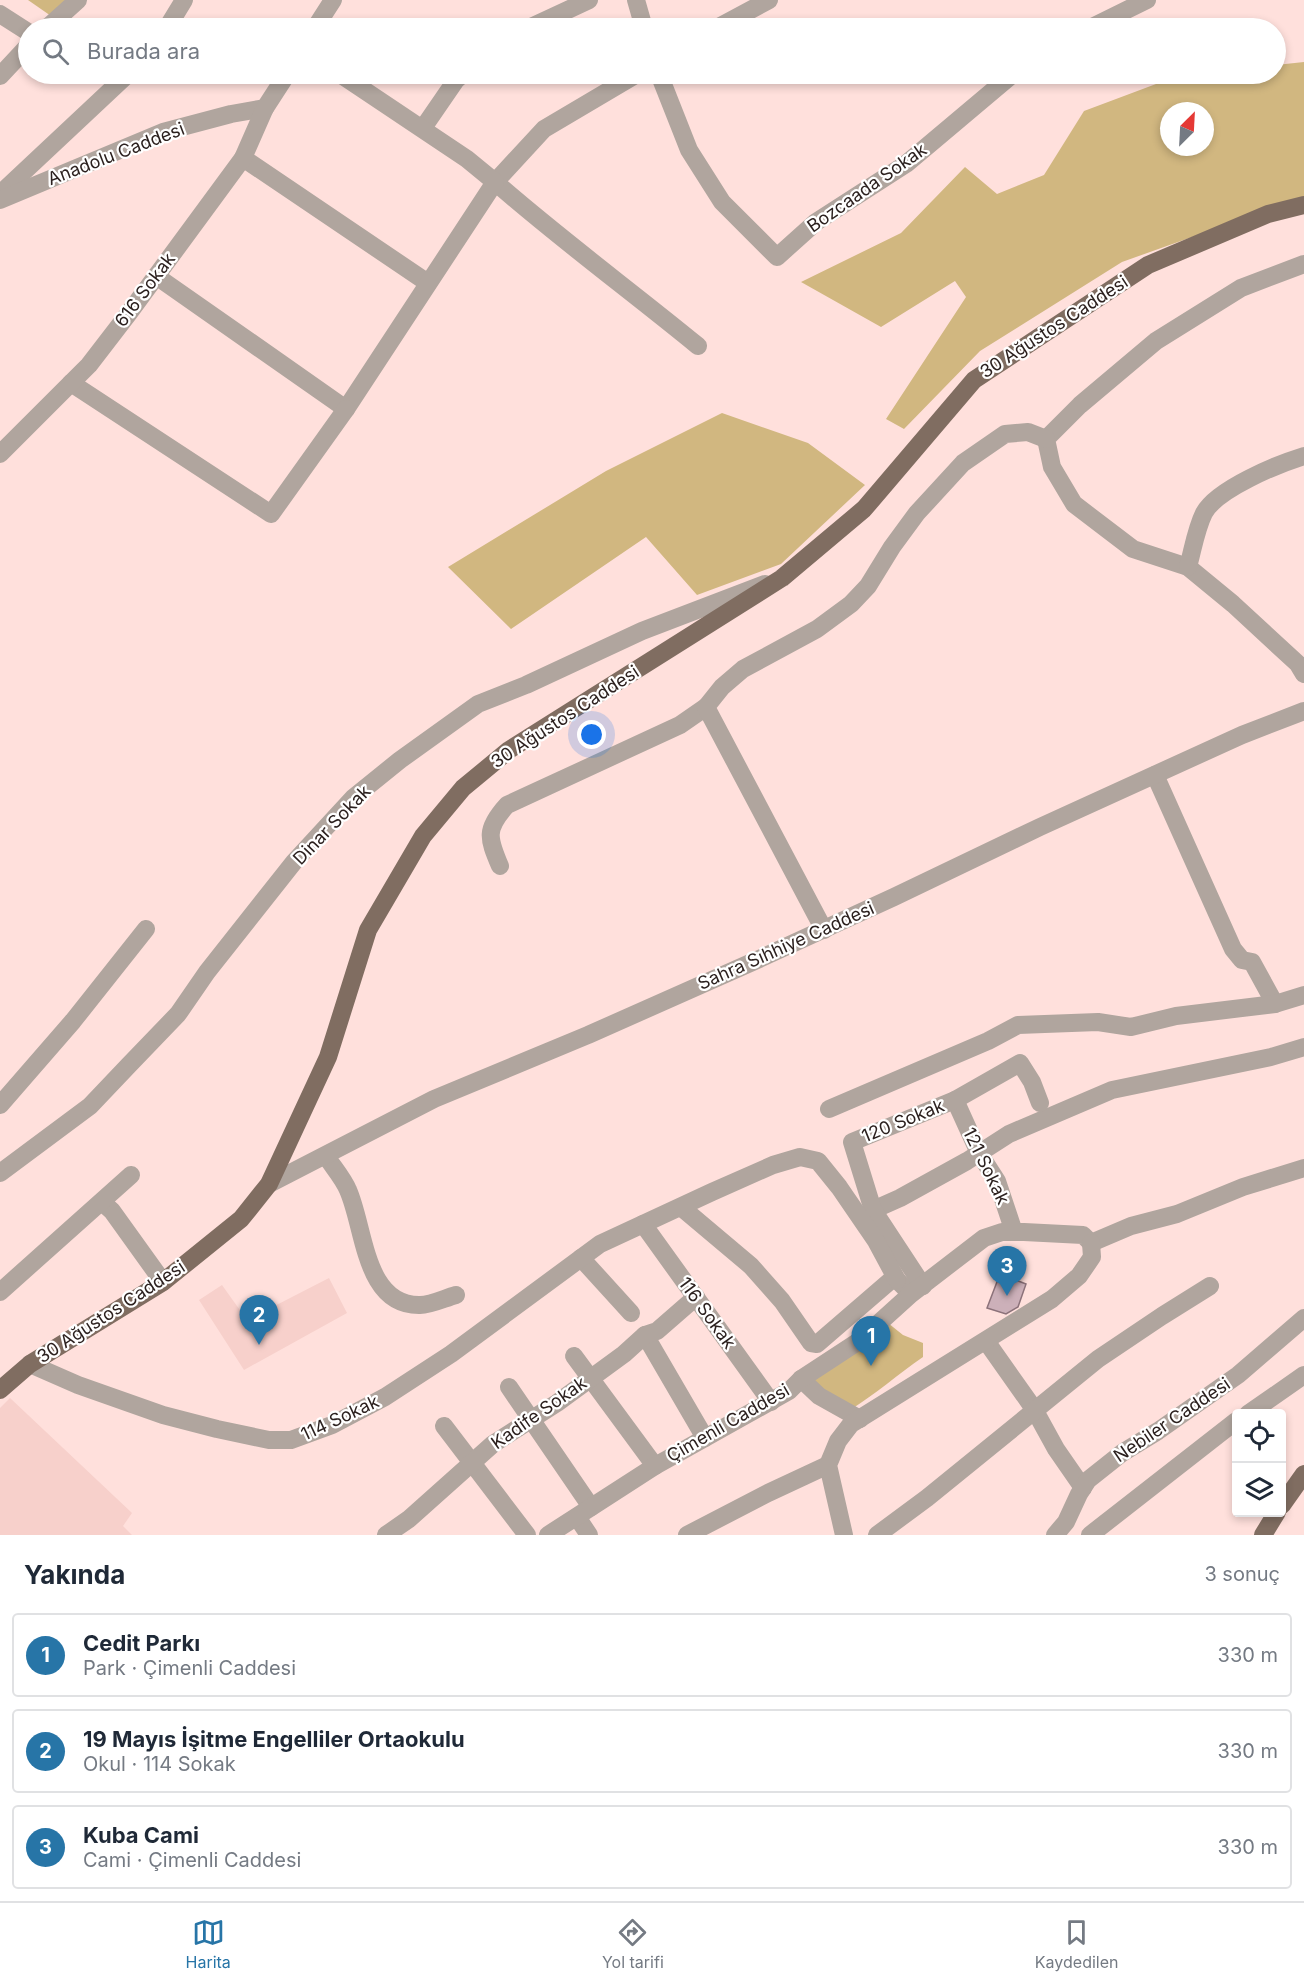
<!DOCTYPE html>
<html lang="tr">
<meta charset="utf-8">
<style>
body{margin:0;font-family:Inter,sans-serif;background:#f6f6f7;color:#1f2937}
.controls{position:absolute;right:18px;bottom:18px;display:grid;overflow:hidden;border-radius:6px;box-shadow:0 3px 9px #0003}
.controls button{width:54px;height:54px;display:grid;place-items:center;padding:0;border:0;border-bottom:2px solid #e0e1e3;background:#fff;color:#1f2937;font:30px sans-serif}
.compass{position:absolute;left:1160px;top:102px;width:54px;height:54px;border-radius:50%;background:#fff;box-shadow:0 3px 9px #0003;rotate:24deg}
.you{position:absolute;left:592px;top:735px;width:21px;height:21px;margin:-15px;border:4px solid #fff;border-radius:50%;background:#1a73e8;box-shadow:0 0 0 9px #1a73e833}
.badge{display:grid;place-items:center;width:39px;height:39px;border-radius:50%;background:#2775a7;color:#fff;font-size:20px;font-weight:700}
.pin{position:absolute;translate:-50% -50px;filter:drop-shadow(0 2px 3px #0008)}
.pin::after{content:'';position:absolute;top:32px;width:21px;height:18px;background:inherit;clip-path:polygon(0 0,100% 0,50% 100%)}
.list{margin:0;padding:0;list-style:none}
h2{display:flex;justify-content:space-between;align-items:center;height:78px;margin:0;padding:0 24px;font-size:26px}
h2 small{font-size:20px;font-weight:400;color:#747a83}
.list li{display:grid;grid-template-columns:39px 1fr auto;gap:18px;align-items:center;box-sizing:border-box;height:84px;margin:0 12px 12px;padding:0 12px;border:2px solid #e0e1e3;border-radius:6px}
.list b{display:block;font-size:22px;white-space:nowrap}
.list p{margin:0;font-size:20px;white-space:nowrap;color:#747a83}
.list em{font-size:20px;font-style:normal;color:#747a83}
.icon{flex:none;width:33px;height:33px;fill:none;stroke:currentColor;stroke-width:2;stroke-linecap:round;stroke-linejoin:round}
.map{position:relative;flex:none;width:1304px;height:1535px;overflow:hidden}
.search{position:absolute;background:#fff;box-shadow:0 3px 9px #0003;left:18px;right:18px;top:18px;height:66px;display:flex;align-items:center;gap:15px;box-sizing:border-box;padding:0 21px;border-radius:33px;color:#747a83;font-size:22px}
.sheet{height:366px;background:#fff}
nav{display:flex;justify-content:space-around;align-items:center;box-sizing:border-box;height:84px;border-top:2px solid #e0e1e3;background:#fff;font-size:16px;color:#747a83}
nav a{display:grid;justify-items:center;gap:3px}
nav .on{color:#2775a7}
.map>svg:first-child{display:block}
.built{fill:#f7d0cb}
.green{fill:#d1b780;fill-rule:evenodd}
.building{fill:#ccb0b9;stroke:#8c727a;stroke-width:1.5}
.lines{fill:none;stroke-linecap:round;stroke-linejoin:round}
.minor{stroke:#b0a59e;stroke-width:18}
.major{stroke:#806d61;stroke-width:18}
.labels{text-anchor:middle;stroke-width:4.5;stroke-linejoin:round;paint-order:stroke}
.street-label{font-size:18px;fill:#2c211f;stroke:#fff}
</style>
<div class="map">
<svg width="1304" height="1535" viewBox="0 0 1304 1535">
<rect width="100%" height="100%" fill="#ffe0dc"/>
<g class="built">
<polygon points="329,1278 347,1313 244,1370 199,1300 222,1285 247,1320"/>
<polygon points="10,1398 132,1513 123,1526 132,1535 0,1535 0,1408"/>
</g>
<g class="green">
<polygon points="28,0 70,0 51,16"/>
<path d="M1304,62V197L1122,262L980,351L904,429L886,419L966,297L955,281L881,327L801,282L901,233L965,167L997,194L1044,175L1084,111L1172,78L1210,74H1276V65ZM1169,111H1205V147H1169Z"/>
<polygon points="722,413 808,443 865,485 781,564 697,595 646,537 511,629 448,567 606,471"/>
<path d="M888,1323L903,1335L923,1343V1357C898,1374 876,1394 850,1410L809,1382Z"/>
</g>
<polygon class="building" points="1000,1274 1026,1284 1018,1307 1006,1314 987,1308"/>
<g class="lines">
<g class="minor">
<polyline points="636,0 644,28"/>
<polyline points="0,14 28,32"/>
<polyline points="47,28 78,0"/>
<polyline points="167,28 184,0"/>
<polyline points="315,28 333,0"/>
<polyline points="529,28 589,0"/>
<polyline points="717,28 769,0"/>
<polyline points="1090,28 1147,0"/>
<path d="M637,74L544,129L495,182C560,239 631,291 698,346"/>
<polyline points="659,74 689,150 722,202 777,257 816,222 906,164 1013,74"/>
<polyline points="0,76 28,46"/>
<polyline points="423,128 456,80 463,74"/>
<polyline points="243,158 428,283"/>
<polyline points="0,194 128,74"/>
<polyline points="0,200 163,132 231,114 265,108"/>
<polyline points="1304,264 1241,288 1156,341 1080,405 1046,439 1052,467 1074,504 1133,549 1188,567 1233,604 1298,664 1304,674"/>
<polyline points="156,276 346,409 495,182 467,159 340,74"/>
<polyline points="71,383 271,514 346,409"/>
<polyline points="0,454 89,365 129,313 243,158 265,108 287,74"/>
<path d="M1188,567C1193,549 1196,529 1204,513C1217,489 1278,464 1304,456"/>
<polyline points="1155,775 1233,949 1242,960 1252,962 1275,1004"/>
<path d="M500,866C488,838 485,829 507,805L680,725L706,707"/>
<polyline points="824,930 706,707 722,687 743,669 817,629 851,604 868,586 892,547 917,513 963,463 1005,434 1028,432 1046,439"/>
<polyline points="955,1100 979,1153 997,1181 1014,1232"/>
<polyline points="0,1105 73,1021 146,929"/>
<polyline points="829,1109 988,1041 1018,1025 1098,1022 1131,1027 1176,1016 1275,1004 1304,995"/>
<path d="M326,1156C333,1167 343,1178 348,1190C365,1228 364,1306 420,1305C431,1305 445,1298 456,1295"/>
<polyline points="0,1173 90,1106 128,1066 178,1014 207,972 294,862 353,798 400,760 478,704 526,685 642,631 765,584"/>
<polyline points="269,1184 434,1099 588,1035 757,960 894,897 1040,827 1242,735 1304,711"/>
<polyline points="102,1202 112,1211 163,1282"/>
<polyline points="681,1207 751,1266 782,1301 811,1343 817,1344 890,1281 897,1280 905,1288"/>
<polyline points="873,1210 900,1198 967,1161 1009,1134 1112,1090 1271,1057 1304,1047"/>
<polyline points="643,1224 771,1402"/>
<polyline points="1091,1243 1131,1226 1177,1214 1243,1187 1304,1168"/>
<polyline points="581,1258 631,1313"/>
<polyline points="923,1286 873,1210 852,1142 955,1100 1020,1063 1032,1082 1040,1103"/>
<polyline points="0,1292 131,1175"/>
<polyline points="645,1335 705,1438"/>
<polyline points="986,1341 1034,1409 1056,1449 1083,1488"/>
<polyline points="574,1356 655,1466"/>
<polyline points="30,1364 78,1385 163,1415 217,1429 269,1440 291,1440 332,1425 385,1397 451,1354 600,1244 712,1192 773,1165 800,1157 818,1161 839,1187 876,1241 897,1280"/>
<polyline points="801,1379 819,1396 860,1419"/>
<polyline points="509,1387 591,1507"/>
<polyline points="1248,1414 1304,1375"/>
<polyline points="444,1426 527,1535"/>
<polyline points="577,1517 589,1535"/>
<polyline points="386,1535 409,1519 493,1444 557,1403 624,1354 645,1335 657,1331 696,1297"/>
<polyline points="548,1535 655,1466 789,1391 801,1379 859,1341 911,1294 984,1238 1002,1232 1024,1232 1083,1235 1091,1243"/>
<polyline points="687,1535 768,1493 828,1465"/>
<polyline points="844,1535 828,1465 838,1441 851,1424 1052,1299 1079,1276 1092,1257 1091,1243"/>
<polyline points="877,1535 927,1498 1098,1359 1162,1316 1210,1286"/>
<polyline points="1055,1535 1066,1522 1079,1494 1088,1480 1122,1453 1158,1431 1238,1375 1304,1318"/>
<polyline points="1090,1535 1236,1421"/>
</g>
<g class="major">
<polyline points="0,1390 30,1364 163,1282 241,1219 269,1184 328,1057 368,930 423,836 463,788 509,750 782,578 864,509 974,380 1148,265 1268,214 1304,205"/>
<polyline points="1282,1505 1304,1474"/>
<polyline points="1263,1535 1277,1512"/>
</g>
</g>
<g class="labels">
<g class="street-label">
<text transform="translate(116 154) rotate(-21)" y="6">Anadolu Caddesi</text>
<text transform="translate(867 188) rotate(-35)" y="6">Bozcaada Sokak</text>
<text transform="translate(145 290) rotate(-53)" y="6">616 Sokak</text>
<text transform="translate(1054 327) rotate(-33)" y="6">30 Ağustos Caddesi</text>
<text transform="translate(565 717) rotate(-33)" y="6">30 Ağustos Caddesi</text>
<text transform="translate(332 825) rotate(-46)" y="6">Dinar Sokak</text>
<text transform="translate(786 946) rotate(-24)" y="6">Sahra Sıhhiye Caddesi</text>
<text transform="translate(903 1121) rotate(-22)" y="6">120 Sokak</text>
<text transform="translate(986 1166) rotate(64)" y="6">121 Sokak</text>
<text transform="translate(111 1312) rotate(-33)" y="6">30 Ağustos Caddesi</text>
<text transform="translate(707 1313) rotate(54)" y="6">116 Sokak</text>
<text transform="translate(539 1413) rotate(-35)" y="6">Kadife Sokak</text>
<text transform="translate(340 1418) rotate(-25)" y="6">114 Sokak</text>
<text transform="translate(1172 1420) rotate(-34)" y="6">Nebiler Caddesi</text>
<text transform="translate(728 1423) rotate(-30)" y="6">Çimenli Caddesi</text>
</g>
</g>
</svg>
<div class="controls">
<button><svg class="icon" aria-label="locate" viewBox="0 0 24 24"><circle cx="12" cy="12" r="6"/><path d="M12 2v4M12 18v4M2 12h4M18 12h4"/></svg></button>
<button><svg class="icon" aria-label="layers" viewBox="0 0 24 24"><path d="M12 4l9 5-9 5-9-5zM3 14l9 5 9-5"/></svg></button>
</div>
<svg class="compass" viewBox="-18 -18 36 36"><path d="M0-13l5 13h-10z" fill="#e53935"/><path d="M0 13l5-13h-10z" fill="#747a83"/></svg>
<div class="you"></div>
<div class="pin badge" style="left:871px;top:1366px">1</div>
<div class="pin badge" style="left:259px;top:1345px">2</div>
<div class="pin badge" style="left:1007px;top:1296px">3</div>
<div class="search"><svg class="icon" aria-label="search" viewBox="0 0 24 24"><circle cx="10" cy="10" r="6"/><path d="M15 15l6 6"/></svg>Burada ara</div>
</div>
<section class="sheet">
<h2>Yakında<small>3 sonuç</small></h2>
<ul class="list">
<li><span class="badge">1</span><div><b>Cedit Parkı</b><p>Park · Çimenli Caddesi</p></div><em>330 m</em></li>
<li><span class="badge">2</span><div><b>19 Mayıs İşitme Engelliler Ortaokulu</b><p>Okul · 114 Sokak</p></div><em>330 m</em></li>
<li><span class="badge">3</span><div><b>Kuba Cami</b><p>Cami · Çimenli Caddesi</p></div><em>330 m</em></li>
</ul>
</section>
<nav>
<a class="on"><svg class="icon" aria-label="map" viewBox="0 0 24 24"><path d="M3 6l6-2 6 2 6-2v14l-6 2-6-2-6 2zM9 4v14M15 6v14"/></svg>Harita</a>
<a><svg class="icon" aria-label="directions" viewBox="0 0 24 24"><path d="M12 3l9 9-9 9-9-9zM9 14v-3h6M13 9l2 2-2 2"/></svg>Yol tarifi</a>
<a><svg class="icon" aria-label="saved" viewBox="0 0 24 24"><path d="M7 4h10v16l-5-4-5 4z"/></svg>Kaydedilen</a>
</nav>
